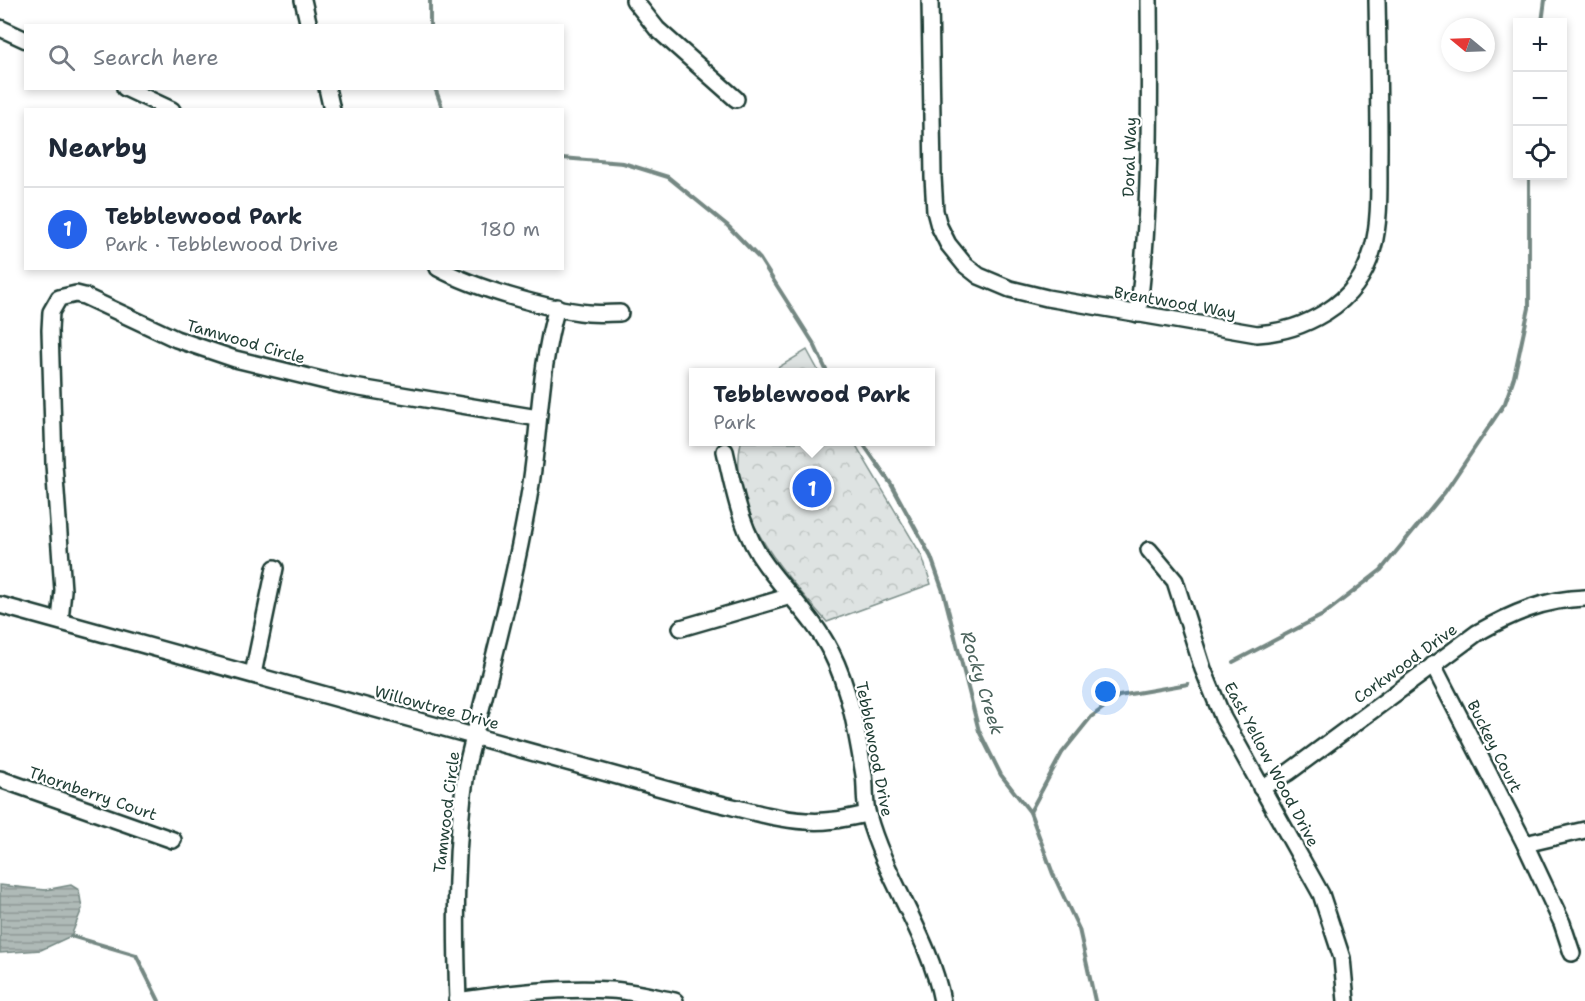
<!DOCTYPE html>
<meta charset="utf-8">
<style>
body{margin:0;font-family:"Shantell Sans",sans-serif;background:#f6f6f7;color:#1f2937}
.controls{position:absolute;right:18px;top:18px;display:grid;overflow:hidden;border-radius:0px;box-shadow:0 3px 9px #0003}
.controls button{width:54px;height:54px;display:grid;place-items:center;padding:0;border:0;border-bottom:2px solid #e0e1e3;background:#fff;color:#1f2937;font:30px sans-serif}
.compass{position:absolute;left:1441px;top:18px;width:54px;height:54px;border-radius:50%;background:#fff;box-shadow:0 3px 9px #0003;rotate:289deg}
.you{position:absolute;left:1106px;top:692px;width:21px;height:21px;margin:-15px;border:4px solid #fff;border-radius:50%;background:#1a73e8;box-shadow:0 0 0 9px #1a73e833}
.badge{display:grid;place-items:center;width:39px;height:39px;border-radius:50%;background:#2563eb;color:#fff;font-size:20px;font-weight:700}
.pin{position:absolute;translate:-50% -50%;border:3px solid #fff;box-shadow:0 2px 6px #0006}
.popup{position:absolute;left:689px;top:368px;width:246px;height:78px;box-sizing:border-box;display:grid;place-content:center;border-radius:0px;background:#fff;filter:drop-shadow(0 2px 4px #0005);font-size:20px;white-space:nowrap;color:#747a83}
.popup b{font-size:22px;color:#1f2937}
.popup::after{content:'';position:absolute;left:50%;top:100%;margin-left:-12px;border:12px solid transparent;border-top-color:#fff}
.list{margin:0;padding:0;list-style:none}
h2{display:flex;justify-content:space-between;align-items:center;height:78px;margin:0;padding:0 24px;font-size:26px}
h2 small{font-size:20px;font-weight:400;color:#747a83}
.list li{display:grid;grid-template-columns:39px 1fr auto;gap:18px;align-items:center;box-sizing:border-box;height:84px;padding:0 24px;border-top:2px solid #e0e1e3}
.list b{display:block;font-size:22px;white-space:nowrap}
.list p{margin:0;font-size:20px;white-space:nowrap;color:#747a83}
.list em{font-size:20px;font-style:normal;color:#747a83}
.icon{flex:none;width:33px;height:33px;fill:none;stroke:currentColor;stroke-width:2;stroke-linecap:round;stroke-linejoin:round}
.map{position:relative;flex:none;width:1585px;height:1001px;overflow:hidden}
.search{position:absolute;background:#fff;box-shadow:0 3px 9px #0003;left:24px;top:24px;width:540px;height:66px;display:flex;align-items:center;gap:15px;box-sizing:border-box;padding:0 21px;border-radius:0px;color:#747a83;font-size:22px}
.panel{position:absolute;background:#fff;box-shadow:0 3px 9px #0003;left:24px;top:108px;width:540px;height:162px;border-radius:0px}
.map>svg:first-child{display:block}
.park{fill:url(#park-crowns);stroke:#7e908b;stroke-width:1.5}
.water{fill:url(#water-rules);stroke:#758883;stroke-width:1.5}
.lines{fill:none;stroke-linecap:round;stroke-linejoin:round}
.stream{stroke:#758883;stroke-width:4}
.minor-casing{stroke:#1f3d34;stroke-width:20}
.minor{stroke:#fff;stroke-width:15}
.labels{text-anchor:middle;stroke-width:4.5;stroke-linejoin:round;paint-order:stroke}
.street-label{font-size:16px;fill:#1f3d34;stroke:#fff}
.water-label{font-size:18px;font-style:italic;fill:#4a625b;stroke:#fff}
</style>
<div class="map">
<svg width="1585" height="1001" viewBox="0 0 1585 1001">
<defs>
<pattern id="park-crowns" width="20" height="18" patternUnits="userSpaceOnUse" patternTransform="scale(1.5)"><rect width="20" height="18" fill="#dee3e2"/><path d="M2 6a3 3 0 1 1 6 0M12 15a3 3 0 1 1 6 0" fill="none" stroke="#bec4c2"/></pattern>
<pattern id="water-rules" width="6" height="5" patternUnits="userSpaceOnUse" patternTransform="scale(1.5)"><rect width="6" height="5" fill="#afbab7"/><path d="M0 2.5h6" fill="none" stroke="#8e9896"/></pattern>
</defs>
<rect width="100%" height="100%" fill="#fff"/>
<filter id="ink" filterUnits="userSpaceOnUse"><feTurbulence type="fractalNoise" baseFrequency=".0167" numOctaves="2"/><feDisplacementMap in="SourceGraphic" scale="12" xChannelSelector="R" yChannelSelector="G"/><feConvolveMatrix kernelMatrix="1 2 1 2 8 2 1 2 1" color-interpolation-filters="sRGB"/></filter>
<g filter="url(#ink)">
<g class="park">
<polygon points="807,350 819,372 772,372 774,370"/>
<path d="M741,442H854L922,556L931,584L827,622C785,574 726,512 741,442Z"/>
</g>
<polygon class="water" points="0,885 45,890 71,885 79,890 82,909 71,936 41,950 0,953"/>
<g class="lines">
<g class="stream">
<polyline points="1542,22 1545,0"/>
<polyline points="430,26 430,0"/>
<polyline points="435,88 443,110"/>
<polyline points="562,158 623,163 668,177 727,225 760,259 814,344 827,372"/>
<polyline points="862,442 891,484 931,557 944,594 979,731 1001,775 1030,812 1053,874 1079,929 1095,1001"/>
<polyline points="1233,662 1323,615 1381,570 1445,492 1505,403 1514,377 1529,308 1529,176"/>
<polyline points="1030,812 1062,753 1091,717 1119,696 1188,684"/>
<polyline points="71,936 136,955 159,1001"/>
</g>
<defs>
<g id="minor">
<polyline points="303,0 309,26"/>
<polyline points="634,0 657,29 736,99"/>
<path d="M930,0L933,177L935,211L939,226L948,244L965,265L979,276L1010,289L1047,298L1257,334C1283,332 1303,326 1326,312C1387,274 1378,210 1379,147C1379,98 1378,49 1377,0"/>
<polyline points="0,28 26,40"/>
<polyline points="125,88 172,110"/>
<polyline points="327,88 332,110"/>
<path d="M438,268C474,288 547,309 588,313C599,314 610,313 620,313"/>
<path d="M1138,314C1151,210 1150,104 1149,0"/>
<path d="M725,451C734,490 741,532 766,565C787,594 815,620 831,652C850,689 857,734 864,775C866,788 864,803 868,815C885,878 930,937 942,1001"/>
<polyline points="1149,550 1175,581 1203,669 1223,718 1321,894 1342,958 1346,1001"/>
<path d="M0,605L708,801C740,808 773,819 806,821C827,823 847,818 867,814"/>
<polyline points="60,621 63,590 54,464 50,330 51,312 59,298 76,294 84,296 176,339 235,359 342,385 538,418"/>
<polyline points="681,628 791,596"/>
<polyline points="1433,665 1525,844 1562,923 1572,953"/>
<polyline points="253,674 275,568"/>
<polyline points="0,779 173,840"/>
<path d="M1261,788L1289,772L1477,633C1511,614 1544,599 1585,598"/>
<polyline points="1525,844 1585,830"/>
<path d="M457,1001C508,993 559,987 611,990C632,991 654,997 675,1001"/>
<path d="M458,1001C455,921 455,844 467,765C490,671 516,579 531,484C540,425 540,365 557,307"/>
</g>
</defs>
<use href="#minor" class="minor-casing"/>
<use href="#minor" class="minor"/>
</g>
</g>
<g class="labels">
<g class="street-label">
<text transform="translate(1129 157) rotate(-88)" y="6">Doral Way</text>
<text transform="translate(1175 302) rotate(10)" y="6">Brentwood Way</text>
<text transform="translate(246 341) rotate(16)" y="6">Tamwood Circle</text>
<text transform="translate(1405 663) rotate(-36)" y="6">Corkwood Drive</text>
<text transform="translate(437 707) rotate(15)" y="6">Willowtree Drive</text>
<text transform="translate(1495 746) rotate(63)" y="6">Buckey Court</text>
<text transform="translate(875 749) rotate(79)" y="6">Tebblewood Drive</text>
<text transform="translate(1272 764) rotate(62)" y="6">East Yellow Wood Drive</text>
<text transform="translate(93 793) rotate(19)" y="6">Thornberry Court</text>
<text transform="translate(446 812) rotate(-83)" y="6">Tamwood Circle</text>
</g>
<g class="water-label">
<text transform="translate(982 683) rotate(73)" y="6">Rocky Creek</text>
</g>
</g>
</svg>
<div class="controls">
<button>+</button>
<button>−</button>
<button><svg class="icon" aria-label="locate" viewBox="0 0 24 24"><circle cx="12" cy="12" r="6"/><path d="M12 2v4M12 18v4M2 12h4M18 12h4"/></svg></button>
</div>
<svg class="compass" viewBox="-18 -18 36 36"><path d="M0-13l5 13h-10z" fill="#e53935"/><path d="M0 13l5-13h-10z" fill="#747a83"/></svg>
<div class="you"></div>
<div class="pin badge" style="left:812px;top:488px">1</div>
<div class="popup"><b>Tebblewood Park</b>Park</div>
<div class="search"><svg class="icon" aria-label="search" viewBox="0 0 24 24"><circle cx="10" cy="10" r="6"/><path d="M15 15l6 6"/></svg>Search here</div>
<section class="panel">
<h2>Nearby<small></small></h2>
<ul class="list">
<li><span class="badge">1</span><div><b>Tebblewood Park</b><p>Park · Tebblewood Drive</p></div><em>180 m</em></li>
</ul>
</section>
</div>
